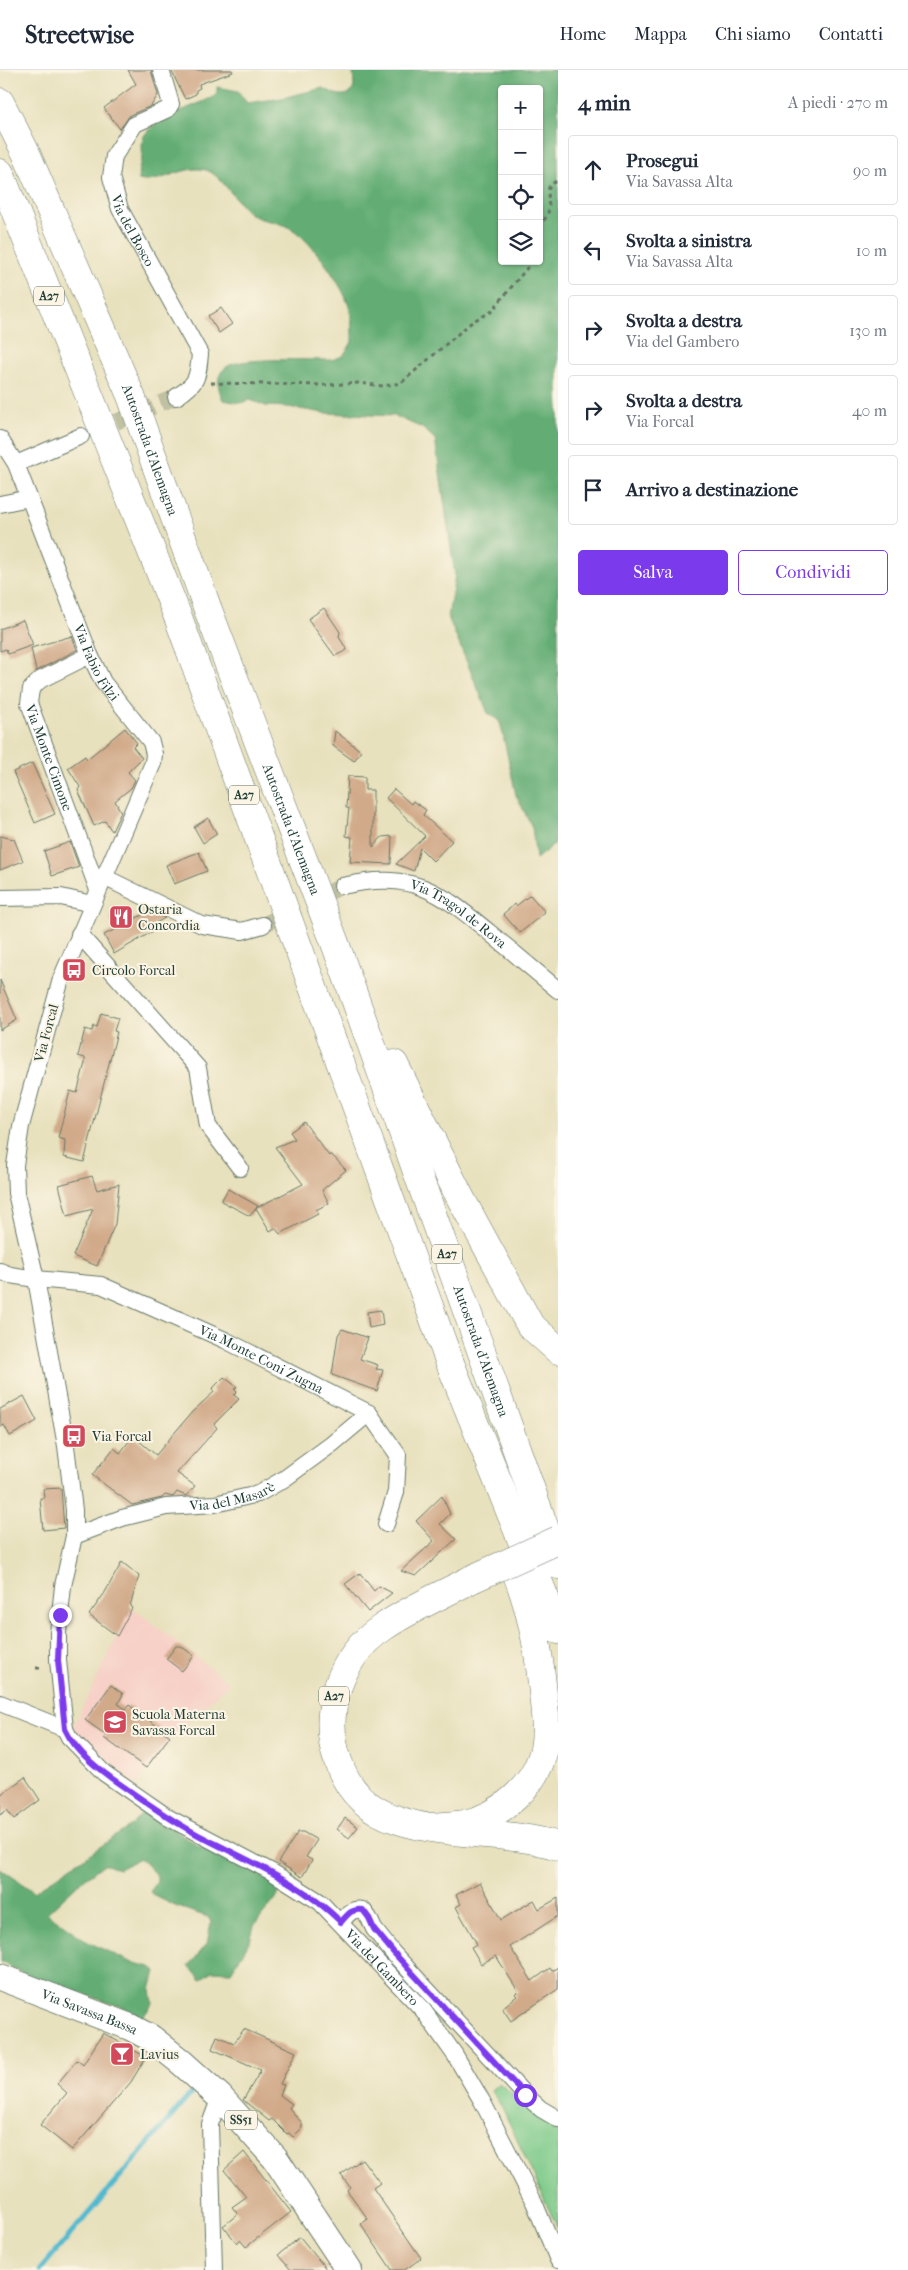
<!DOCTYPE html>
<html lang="it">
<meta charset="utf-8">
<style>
body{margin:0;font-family:"IM FELL French Canon",serif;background:#f6f6f7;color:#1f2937}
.controls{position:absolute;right:15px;top:15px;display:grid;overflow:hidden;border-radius:5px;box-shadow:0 1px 4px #0004}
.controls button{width:45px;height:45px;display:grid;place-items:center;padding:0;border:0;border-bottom:1px solid #e0e1e3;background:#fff;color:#1f2937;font:25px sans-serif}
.stop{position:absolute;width:15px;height:15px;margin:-11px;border:4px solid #7c3aed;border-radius:50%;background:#fff}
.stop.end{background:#7c3aed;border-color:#fff;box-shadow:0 1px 5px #0008}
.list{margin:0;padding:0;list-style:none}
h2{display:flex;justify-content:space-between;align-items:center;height:65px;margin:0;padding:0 20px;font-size:21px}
h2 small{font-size:16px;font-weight:400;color:#747a83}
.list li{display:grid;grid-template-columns:32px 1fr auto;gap:15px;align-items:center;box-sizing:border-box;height:70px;margin:0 10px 10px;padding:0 10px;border:1px solid #e0e1e3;border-radius:5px}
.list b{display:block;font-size:19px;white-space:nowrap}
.list p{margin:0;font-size:16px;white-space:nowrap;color:#747a83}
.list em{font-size:16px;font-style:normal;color:#747a83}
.actions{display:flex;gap:10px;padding:15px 20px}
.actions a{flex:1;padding:11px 0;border:1px solid #7c3aed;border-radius:5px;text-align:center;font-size:18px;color:#7c3aed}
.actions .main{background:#7c3aed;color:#fff}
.icon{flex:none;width:28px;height:28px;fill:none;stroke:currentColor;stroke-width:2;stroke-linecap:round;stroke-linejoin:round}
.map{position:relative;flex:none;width:558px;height:2200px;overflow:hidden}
header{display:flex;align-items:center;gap:30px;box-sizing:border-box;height:70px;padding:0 25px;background:#fff;border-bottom:1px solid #e0e1e3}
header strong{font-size:24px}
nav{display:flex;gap:28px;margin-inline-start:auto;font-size:18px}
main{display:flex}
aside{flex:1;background:#fff}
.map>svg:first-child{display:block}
.built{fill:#f7d1c7}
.green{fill:#7ac988;stroke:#4c835e}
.forest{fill:#63ad74;stroke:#417554;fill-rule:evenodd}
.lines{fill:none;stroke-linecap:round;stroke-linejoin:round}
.stream{stroke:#51b9cf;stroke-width:5}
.building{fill:#d1aa8a}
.street-tunnel{stroke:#c0c0a2;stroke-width:16;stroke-dasharray:16 8;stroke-linecap:butt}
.street-casing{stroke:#657664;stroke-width:18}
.primary-casing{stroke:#657664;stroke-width:28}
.highway-casing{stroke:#657664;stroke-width:29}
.path{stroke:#657664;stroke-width:3;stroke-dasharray:4 4;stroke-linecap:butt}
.street{stroke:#fff;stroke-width:16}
.primary{stroke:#fff;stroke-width:26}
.highway{stroke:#fff;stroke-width:28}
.highway-bridge-casing{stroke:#657664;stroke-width:29;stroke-linecap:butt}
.highway-bridge{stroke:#fff;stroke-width:28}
.route{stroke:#7c3aed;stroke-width:6}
.labels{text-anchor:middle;stroke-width:4;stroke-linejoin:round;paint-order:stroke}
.shield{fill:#fcf5e5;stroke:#617469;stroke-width:1}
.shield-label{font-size:12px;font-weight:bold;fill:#1f3d34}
.street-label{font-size:14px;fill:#1f3d34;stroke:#fcf5e5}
.poi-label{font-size:14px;fill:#1f3d34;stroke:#fcf5e5;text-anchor:start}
</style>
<header>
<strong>Streetwise</strong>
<nav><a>Home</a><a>Mappa</a><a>Chi siamo</a><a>Contatti</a></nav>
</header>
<main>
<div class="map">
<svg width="558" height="2200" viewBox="0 0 558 2200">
<rect width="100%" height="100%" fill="#fcf5e5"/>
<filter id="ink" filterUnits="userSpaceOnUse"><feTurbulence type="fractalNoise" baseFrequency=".02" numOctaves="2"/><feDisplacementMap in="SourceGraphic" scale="10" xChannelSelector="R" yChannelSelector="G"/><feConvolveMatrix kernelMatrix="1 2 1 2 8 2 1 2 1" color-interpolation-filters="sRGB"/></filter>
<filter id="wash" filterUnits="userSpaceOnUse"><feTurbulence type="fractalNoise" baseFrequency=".0096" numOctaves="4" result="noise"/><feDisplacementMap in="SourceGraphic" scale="20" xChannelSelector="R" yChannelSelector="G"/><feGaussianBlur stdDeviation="1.12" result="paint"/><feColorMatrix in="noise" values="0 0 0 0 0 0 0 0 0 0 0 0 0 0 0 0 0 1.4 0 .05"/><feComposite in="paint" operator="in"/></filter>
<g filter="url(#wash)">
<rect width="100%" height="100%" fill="#e8e1be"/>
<polygon class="built" points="130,1536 229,1613 174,1665 136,1715 72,1659 127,1547"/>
<polygon class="green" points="499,2013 558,2062 558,2159 502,2037 491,2020"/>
<g class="forest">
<path d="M353,0H558V771L536,789L532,757L516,725L501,656L499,651L488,643L448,547L455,505L435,369L422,358L395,346L324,343L288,337L266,336L250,330L240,333L223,330C218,319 214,304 228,296C242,287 312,290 332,290L343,286L352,272C352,259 352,243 347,231C340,211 307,165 288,157C275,150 261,152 249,143C236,132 220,104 206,100C183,94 158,116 139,110C137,101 140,96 142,87C143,81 141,73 143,68C151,49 196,36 213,27L217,24V17L238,21L247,33L282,28L323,18C333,23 340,28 351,23L354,17ZM502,19H539V191H502Z"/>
<polygon points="145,1740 199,1776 278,1813 278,1826 254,1856 250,1871 231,1902 212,1901 201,1910 189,1896 207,1874 211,1852 208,1847 175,1836 153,1825 150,1822 157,1812 157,1806 140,1788 119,1799 104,1794 78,1814 47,1843 86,1871 130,1892 151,1897 156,1901 151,1920 153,1933 143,1947 127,1939 32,1907 0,1892 0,1798 34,1822 132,1755"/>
</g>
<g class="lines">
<polyline class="stream" points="40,2200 194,2020"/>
</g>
<g id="blocks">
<g class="building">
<polygon points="128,0 151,0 158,25 151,36 130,45 120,59 104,38 136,14"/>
<polygon points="171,0 232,0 233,2 199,14 200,18 196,20 196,24 185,29"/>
<polygon points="221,238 232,254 219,263 208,246"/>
<polygon points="324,538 340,562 339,567 347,580 335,586 308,549"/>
<polygon points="23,550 33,575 8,584 6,579 0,581 0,559"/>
<polygon points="72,566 77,580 36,601 31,578"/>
<polygon points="125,658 137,673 133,677 142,688 128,702 135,710 131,718 115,731 121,742 112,761 105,751 94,756 78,720 80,717 68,698 85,686 87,689"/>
<polygon points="335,661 361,681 354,691 333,676"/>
<polygon points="32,693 55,744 35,753 13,702"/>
<polygon points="348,706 365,707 365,720 373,720 373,777 382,767 392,766 391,794 350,792 352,767 346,766 349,738 346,738"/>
<polygon points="394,719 411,734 413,731 426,740 423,745 452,771 433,791 420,778 414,801 396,794 425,766 386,728"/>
<polygon points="208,748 217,764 203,773 194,757"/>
<polygon points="0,766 14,769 23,791 0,800"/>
<polygon points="70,772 79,797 52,806 44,781"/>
<polygon points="199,782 207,801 174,814 166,795"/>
<polygon points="530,825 545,842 520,863 503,844 515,834 516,836"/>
<polygon points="128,838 134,849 151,841 165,848 152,855 155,860 114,884 104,865 116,859 110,848"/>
<polygon points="0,910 17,950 0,960"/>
<polygon points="101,943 118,948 114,961 117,962 84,1092 64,1087 65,1070 58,1068 70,1021 77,1023 85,993 85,988 78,986 85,959 92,961 94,956 97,957"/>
<polygon points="304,1052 329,1086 331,1084 346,1100 322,1120 329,1133 316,1140 318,1144 280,1164 275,1158 270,1161 256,1138 303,1114 275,1077 295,1069 290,1062"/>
<polygon points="92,1106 97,1120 119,1114 115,1154 97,1196 73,1186 93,1139 67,1146 59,1115"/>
<polygon points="228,1119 258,1136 250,1146 221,1131"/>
<polygon points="381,1240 383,1255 369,1258 367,1242"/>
<polygon points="342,1259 368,1268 360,1289 378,1295 376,1299 383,1300 377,1321 332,1305 338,1265"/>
<polygon points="224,1307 237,1317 234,1319 237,1322 234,1325 239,1329 214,1354 217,1358 177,1403 195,1416 186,1426 177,1422 173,1427 165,1425 162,1428 132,1435 92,1405 114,1378 120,1383 133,1366 156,1385 192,1342 214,1322 212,1319"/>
<polygon points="24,1326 37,1351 10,1366 4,1355 0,1357 0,1339"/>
<polygon points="61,1418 64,1458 43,1460 40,1428 44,1428 43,1419"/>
<polygon points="442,1426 450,1444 440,1454 456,1469 416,1506 401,1501 434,1471 416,1451"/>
<polygon points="122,1492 139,1506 130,1536 132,1538 117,1566 89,1545 104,1524"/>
<polygon points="360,1503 374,1521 379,1516 392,1523 368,1542 345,1514"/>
<polygon points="176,1576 181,1576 194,1586 182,1601 166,1589"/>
<polygon points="111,1615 123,1624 118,1634 126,1639 129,1635 170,1666 146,1698 104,1668 106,1665 85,1650"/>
<polygon points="25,1707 40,1730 14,1749 7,1740 0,1745 0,1725"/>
<polygon points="345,1748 358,1757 349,1768 337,1759"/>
<polygon points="298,1762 303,1762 317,1770 306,1787 312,1790 302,1807 278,1792"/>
<polygon points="480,1812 501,1850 534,1830 539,1839 558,1828 558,1846 510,1877 532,1911 550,1898 552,1901 558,1897 558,1919 511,1951 502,1938 517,1926 515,1924 518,1921 496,1886 481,1894 471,1877 477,1874 456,1837 461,1834 456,1825"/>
<polygon points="244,1959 296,1982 280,2014 284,2015 280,2025 292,2034 289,2038 302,2053 302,2058 293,2067 289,2063 287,2064 272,2049 269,2051 243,2030 261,2000 212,1979 217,1966 234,1973"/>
<polygon points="103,1963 146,1987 131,2012 72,2080 40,2055 67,2023 57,2014 77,1990 83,1995"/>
<polygon points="244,2082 291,2142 246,2177 240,2170 237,2173 223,2156 238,2144 232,2137 246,2127 224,2100"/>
<polygon points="362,2089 380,2113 373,2118 421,2188 405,2200 392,2200 361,2154 368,2149 347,2120 350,2117 341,2105"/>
<polygon points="300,2167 327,2200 291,2200 278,2185"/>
</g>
</g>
</g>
<g filter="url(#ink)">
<use href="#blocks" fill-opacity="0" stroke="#657664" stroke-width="1"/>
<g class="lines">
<g class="street-tunnel">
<polyline points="94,361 176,327"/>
<polyline points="263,855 342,816"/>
</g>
<defs>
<g id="street">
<path id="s1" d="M161,0L171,34L168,39L135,54L114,86L111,107L120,139L200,284C198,308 197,314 176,327"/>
<path id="s2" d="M0,369L16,394L90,585L103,612L151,672L154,684L153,693L61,909L21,1056L15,1095L16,1123L36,1209L66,1376L74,1440V1466L63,1516L58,1563V1590L65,1659L69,1667L104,1703L169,1748L272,1802L320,1832L380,1895L423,1940L455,1985L482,2031L534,2132L558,2190"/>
<polyline points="16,394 81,366"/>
<polyline points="0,434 29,428"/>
<path id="s3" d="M90,585L40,610L31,619L29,633L98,820"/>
<polyline points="104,807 202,855 242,861 263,855"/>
<path id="s4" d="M342,816C412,800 439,821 490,863C513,882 535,901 558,920"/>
<polyline points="0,828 61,827 92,834"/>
<polyline points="79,864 198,998 208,1056 240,1098"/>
<path id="s5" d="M0,1201L10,1205L36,1209L101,1215L225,1270L369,1343L398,1385L396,1422L386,1454"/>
<path id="s6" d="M74,1466L122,1448L166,1437L215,1434L258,1424L284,1409L332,1374L369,1343"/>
<polyline points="0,1633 65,1659"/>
<path d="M341,1852C348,1844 352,1838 363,1840L369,1848L374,1859L393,1883L525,2025L541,2039L558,2049"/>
<polyline points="214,2200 210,2054 220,2027"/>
</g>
<g id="primary">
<path id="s7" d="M0,1907L130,1957L151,1968L181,1992L220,2027L275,2088L349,2200"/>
</g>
<g id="highway">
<path id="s8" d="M0,32L26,83L131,326L207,537L335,873L558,1495"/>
<polyline points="0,103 178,547 448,1288 558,1560"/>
<polyline points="394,994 460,1127 530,1255 558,1280"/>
<path d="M472,1509C442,1525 409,1539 382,1558C339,1587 321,1644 338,1691C348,1721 367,1740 398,1750C449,1767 506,1760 558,1776"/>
<path d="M430,1757C441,1756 453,1756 464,1754C500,1747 536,1716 544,1679C548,1659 544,1635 542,1614C538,1575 530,1536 515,1499"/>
</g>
</defs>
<use href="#street" class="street-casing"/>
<use href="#primary" class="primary-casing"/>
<use href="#highway" class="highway-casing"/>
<g class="path">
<path d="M539,157C555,137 546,138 549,117L558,109"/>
<polyline points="211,313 326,315 358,313 383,316 401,313 473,251 491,242 527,198 525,191"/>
<polyline points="36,1598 44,1598"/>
</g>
<use href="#street" class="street"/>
<use href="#primary" class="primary"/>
<use href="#highway" class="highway"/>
<defs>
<polyline id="highway-bridge" points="472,1509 558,1470"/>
</defs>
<use href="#highway-bridge" class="highway-bridge-casing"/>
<use href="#highway-bridge" class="highway-bridge"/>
</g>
</g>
<g class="lines" filter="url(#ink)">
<path class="route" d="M60,1545L58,1590L65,1659C76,1683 102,1702 124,1717C151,1736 178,1755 208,1770C257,1795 301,1813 341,1852C348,1844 352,1838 363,1840L369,1848L374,1859L394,1883L525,2025"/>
</g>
<defs>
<symbol id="restaurant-square" viewBox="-11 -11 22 22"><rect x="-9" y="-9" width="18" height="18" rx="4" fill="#d1495b" stroke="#fcf5e5"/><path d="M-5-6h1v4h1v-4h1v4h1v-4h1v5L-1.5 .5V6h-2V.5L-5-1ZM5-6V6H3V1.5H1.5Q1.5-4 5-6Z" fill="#fff"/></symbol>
<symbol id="bus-square" viewBox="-11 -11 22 22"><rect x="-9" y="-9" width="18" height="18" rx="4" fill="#d1495b" stroke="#fcf5e5"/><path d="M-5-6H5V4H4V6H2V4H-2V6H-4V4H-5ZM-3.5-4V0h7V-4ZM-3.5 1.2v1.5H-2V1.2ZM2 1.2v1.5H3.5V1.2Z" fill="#fff"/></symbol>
<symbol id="school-square" viewBox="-11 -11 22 22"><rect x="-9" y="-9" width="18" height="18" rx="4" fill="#d1495b" stroke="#fcf5e5"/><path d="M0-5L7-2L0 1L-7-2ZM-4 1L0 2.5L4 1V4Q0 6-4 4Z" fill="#fff"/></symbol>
<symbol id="bar-square" viewBox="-11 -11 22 22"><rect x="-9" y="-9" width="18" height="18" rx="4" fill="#d1495b" stroke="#fcf5e5"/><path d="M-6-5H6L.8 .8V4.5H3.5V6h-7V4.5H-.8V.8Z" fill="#fff"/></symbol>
</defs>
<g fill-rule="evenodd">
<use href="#restaurant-square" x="107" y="833" width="28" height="28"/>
<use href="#bus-square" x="60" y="886" width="28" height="28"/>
<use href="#bus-square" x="60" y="1352" width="28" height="28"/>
<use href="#school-square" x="101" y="1638" width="28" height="28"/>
<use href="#bar-square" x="108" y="1970" width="28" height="28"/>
</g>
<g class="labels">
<g class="shield">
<rect x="34" y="216.5" width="30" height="19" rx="4"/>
<rect x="229" y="715.5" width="30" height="19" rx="4"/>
<rect x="432" y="1174.5" width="30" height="19" rx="4"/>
<rect x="319" y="1616.5" width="30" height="19" rx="4"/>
<rect x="225" y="2040.5" width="32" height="19" rx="4"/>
</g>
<g class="shield-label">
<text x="49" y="230">A27</text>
<text x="244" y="729">A27</text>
<text x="447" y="1188">A27</text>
<text x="334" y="1630">A27</text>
<text x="241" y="2054">SS51</text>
</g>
<g class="street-label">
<text dy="5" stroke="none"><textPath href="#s1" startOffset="195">Via del Bosco</textPath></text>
<text dy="5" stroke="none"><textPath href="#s8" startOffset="379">Autostrada d'Alemagna</textPath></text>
<text dy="5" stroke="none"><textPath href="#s2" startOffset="244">Via Fabio Filzi</textPath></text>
<text dy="5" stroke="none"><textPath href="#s3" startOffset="141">Via Monte Cimone</textPath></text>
<text dy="5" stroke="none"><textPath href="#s8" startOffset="784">Autostrada d'Alemagna</textPath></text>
<text dy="5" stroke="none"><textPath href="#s4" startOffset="126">Via Tragol de Rova</textPath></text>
<text transform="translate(46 963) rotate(-75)" y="5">Via Forcal</text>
<text dy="5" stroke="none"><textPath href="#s8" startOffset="1339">Autostrada d'Alemagna</textPath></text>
<text dy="5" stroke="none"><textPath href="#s5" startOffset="279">Via Monte Coni Zugna</textPath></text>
<text dy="5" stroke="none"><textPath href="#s6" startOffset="164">Via del Masarè</textPath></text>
<text dy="5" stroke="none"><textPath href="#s2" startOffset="1762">Via del Gambero</textPath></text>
<text dy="5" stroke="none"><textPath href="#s7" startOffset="96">Via Savassa Bassa</textPath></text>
</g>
<g class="poi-label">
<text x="138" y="844">Ostaria<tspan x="138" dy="16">Concordia</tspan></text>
<text x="92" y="905">Circolo Forcal</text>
<text x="92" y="1371">Via Forcal</text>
<text x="132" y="1649">Scuola Materna<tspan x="132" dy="16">Savassa Forcal</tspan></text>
<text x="140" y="1989">Lavius</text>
</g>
</g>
</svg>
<div class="controls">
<button>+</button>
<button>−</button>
<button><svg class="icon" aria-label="locate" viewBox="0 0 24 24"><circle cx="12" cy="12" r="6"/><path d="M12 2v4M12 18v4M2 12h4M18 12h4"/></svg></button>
<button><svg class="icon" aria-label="layers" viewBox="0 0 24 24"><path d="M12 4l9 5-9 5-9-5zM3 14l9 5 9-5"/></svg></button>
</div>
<div class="stop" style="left:525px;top:2025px"></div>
<div class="stop end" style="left:60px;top:1545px"></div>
</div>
<aside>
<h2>4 min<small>A piedi · 270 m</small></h2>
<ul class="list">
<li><svg class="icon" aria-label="ahead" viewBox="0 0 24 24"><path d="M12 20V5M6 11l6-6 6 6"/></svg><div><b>Prosegui</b><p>Via Savassa Alta</p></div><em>90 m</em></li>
<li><svg class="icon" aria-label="left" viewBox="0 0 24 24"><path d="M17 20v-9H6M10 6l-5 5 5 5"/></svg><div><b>Svolta a sinistra</b><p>Via Savassa Alta</p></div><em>10 m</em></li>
<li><svg class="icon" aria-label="right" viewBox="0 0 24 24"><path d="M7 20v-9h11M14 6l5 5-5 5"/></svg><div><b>Svolta a destra</b><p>Via del Gambero</p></div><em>130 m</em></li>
<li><svg class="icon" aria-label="right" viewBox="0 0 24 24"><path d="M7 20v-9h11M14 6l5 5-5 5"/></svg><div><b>Svolta a destra</b><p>Via Forcal</p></div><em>40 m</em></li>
<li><svg class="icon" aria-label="arrive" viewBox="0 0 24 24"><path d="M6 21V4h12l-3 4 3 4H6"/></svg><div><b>Arrivo a destinazione</b></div></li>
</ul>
<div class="actions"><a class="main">Salva</a><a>Condividi</a></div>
</aside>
</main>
